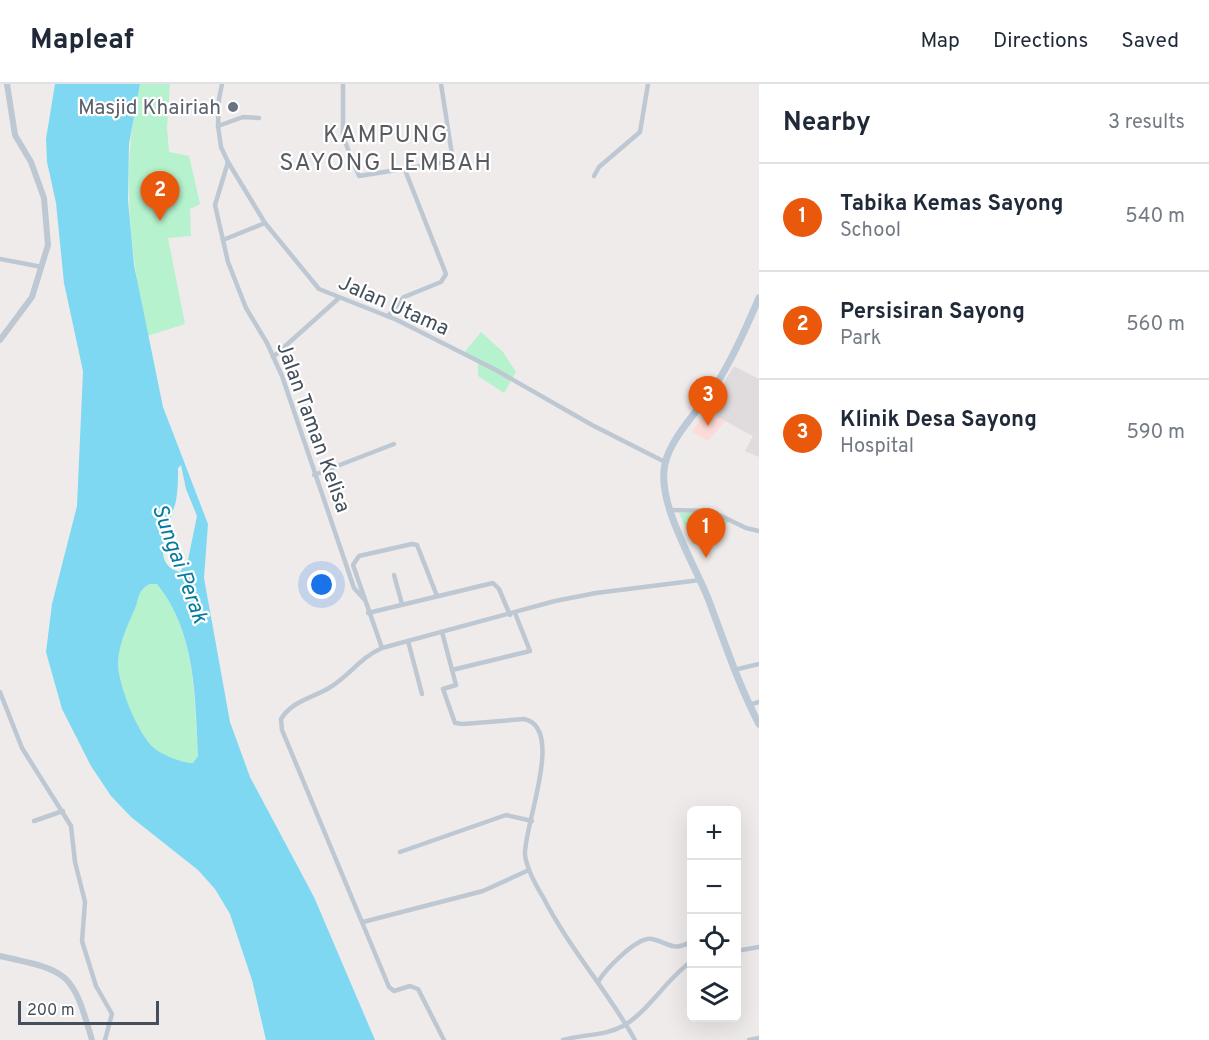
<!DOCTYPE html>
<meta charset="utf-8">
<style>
body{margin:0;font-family:Overpass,sans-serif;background:#f2f2f3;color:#1f2937}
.controls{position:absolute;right:18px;bottom:18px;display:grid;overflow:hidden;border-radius:9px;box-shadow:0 6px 24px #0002}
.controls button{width:54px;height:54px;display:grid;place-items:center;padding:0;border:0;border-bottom:2px solid #e0e1e3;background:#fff;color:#1f2937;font:30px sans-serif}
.scale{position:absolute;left:18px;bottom:15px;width:141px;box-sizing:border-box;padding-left:6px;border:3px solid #434f5a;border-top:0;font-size:16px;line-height:21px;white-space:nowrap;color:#434f5a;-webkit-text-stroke:4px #fff;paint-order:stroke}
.you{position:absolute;left:322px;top:501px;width:21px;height:21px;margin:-15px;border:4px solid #fff;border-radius:50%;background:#1a73e8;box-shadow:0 0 0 9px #1a73e833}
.badge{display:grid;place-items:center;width:39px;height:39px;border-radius:50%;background:#ea580c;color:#fff;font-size:20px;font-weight:700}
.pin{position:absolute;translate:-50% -50px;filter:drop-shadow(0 2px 3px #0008)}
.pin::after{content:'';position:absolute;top:32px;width:21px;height:18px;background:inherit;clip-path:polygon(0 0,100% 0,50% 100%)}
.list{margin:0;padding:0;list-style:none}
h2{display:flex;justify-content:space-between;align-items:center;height:78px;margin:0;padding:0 24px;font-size:26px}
h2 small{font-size:20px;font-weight:400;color:#747a83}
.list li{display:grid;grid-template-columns:39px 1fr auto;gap:18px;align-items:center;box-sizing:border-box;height:108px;padding:0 24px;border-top:2px solid #e0e1e3}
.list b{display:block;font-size:22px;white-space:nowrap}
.list p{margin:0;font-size:20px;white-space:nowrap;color:#747a83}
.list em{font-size:20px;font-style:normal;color:#747a83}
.icon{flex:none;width:33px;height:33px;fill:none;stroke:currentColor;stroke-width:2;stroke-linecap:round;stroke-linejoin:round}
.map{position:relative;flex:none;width:759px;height:956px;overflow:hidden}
header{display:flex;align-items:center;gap:36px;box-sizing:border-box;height:84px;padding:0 30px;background:#fff;border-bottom:2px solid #e0e1e3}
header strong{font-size:28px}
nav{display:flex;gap:33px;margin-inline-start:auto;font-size:21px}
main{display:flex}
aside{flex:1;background:#fff}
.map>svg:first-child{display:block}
.education{fill:#e0dcdd}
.medical{fill:#fcdcd8}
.green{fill:#b5f2cd}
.water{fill:#7ed8f2;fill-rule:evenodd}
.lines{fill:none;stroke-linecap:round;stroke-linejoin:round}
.minor{stroke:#bdc8d3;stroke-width:4.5}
.tertiary{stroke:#bdc8d3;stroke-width:6}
.secondary{stroke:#bcc9d7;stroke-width:7}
.worship-dot{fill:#6b7280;stroke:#fff;stroke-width:2}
.labels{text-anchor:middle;stroke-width:4.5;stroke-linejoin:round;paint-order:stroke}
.worship-label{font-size:21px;fill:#5b616d;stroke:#fff;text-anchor:end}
.street-label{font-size:21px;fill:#434f5a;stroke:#fff}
.water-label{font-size:22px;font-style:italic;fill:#037b9f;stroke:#fff}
.quarter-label{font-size:24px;letter-spacing:1.5px;fill:#585c61;stroke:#fff}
</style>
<header>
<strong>Mapleaf</strong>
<nav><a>Map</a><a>Directions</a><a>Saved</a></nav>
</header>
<main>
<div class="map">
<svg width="759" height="956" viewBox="0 0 759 956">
<rect width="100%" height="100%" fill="#efebeb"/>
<polygon class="education" points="734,282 759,295 759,373 745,367 753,352 706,327"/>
<polygon class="medical" points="706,327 725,337 708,357 692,348"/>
<g class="green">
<path d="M140,0H170L167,44L169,68L189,72L200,120L190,125L191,152L168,154L185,240L147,252C130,168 120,84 140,0Z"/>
<polygon points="481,248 503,268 516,288 504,309 478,292 478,278 463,270"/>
<polygon points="679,429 710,429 729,438 693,460"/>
<path d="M150,500H157C196,548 194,613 198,672L193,679C183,679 162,671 154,664C138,650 118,601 118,579C119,557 128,541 136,522C139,511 139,505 150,500Z"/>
</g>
<path class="water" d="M55,0H140L129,60L128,116L134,181L163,323L208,440L204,494L230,638L250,693L314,813L375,956H266L252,896L230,830L215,805L198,786L131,733L111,712L91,682L62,625L46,568L52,520L77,422L83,287L64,199L56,119L47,78L46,55ZM181,381L186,405L197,432L188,476L180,488C147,480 171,437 176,417C178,406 178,395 178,384ZM150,500H157C196,548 195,613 198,672L193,679C183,679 162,671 154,664C138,650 118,601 118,579C119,558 128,541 136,522C139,512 139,505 150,500Z"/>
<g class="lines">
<g class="minor">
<polyline points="222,0 219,15 218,42 221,63 228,78 265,139 319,205 397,236 494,285 592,341 665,378"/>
<polyline points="343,0 343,53 359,92 453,77 441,0"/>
<polyline points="218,42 243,33 259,34"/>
<polyline points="228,78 215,121 228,178 246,224 267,259 282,292 354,504 364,515"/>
<polyline points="594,92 599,83 640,48 648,0"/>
<polyline points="223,156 265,139"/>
<polyline points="0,175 42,183"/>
<polyline points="388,232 404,213 441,198 446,190 405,86"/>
<polyline points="273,273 339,214"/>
<polyline points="314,391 394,360"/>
<polyline points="670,426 711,427 746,444 759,447"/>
<polyline points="394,491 402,520"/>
<polyline points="368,529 493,499 499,505 510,531"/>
<path d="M442,548L456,601L443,605L455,639L463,640L524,635C566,643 523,744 525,771C527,786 535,800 543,813C569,864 607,906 635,956"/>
<polyline points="408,557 422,610"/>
<polyline points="382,564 353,481 359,472 412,460 417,461 437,512"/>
<polyline points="452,586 530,567 515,529"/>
<polyline points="734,586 759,580"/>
<polyline points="0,608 22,664 71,742 75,778 85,818 82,857 96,902 112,930 105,956"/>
<polyline points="749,621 759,618"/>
<polyline points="34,737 63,727"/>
<polyline points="400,768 506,731 532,737"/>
<polyline points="363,838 483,807 529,786"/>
<polyline points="736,867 759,863"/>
<path d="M598,898C605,886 637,852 652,855C668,858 673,869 692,857"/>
<path d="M444,956L418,905L410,902L394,907L389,903L282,646L281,635C292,617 312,614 329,604C349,592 361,573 382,564L555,517L596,509L700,496"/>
<path d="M563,956C583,950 605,952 623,942C648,928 667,894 692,877"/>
<polyline points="749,956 759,954"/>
</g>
<g class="tertiary">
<polyline points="0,256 32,213 48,161 44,114 31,78 15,51 7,0"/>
<path d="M0,872C69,887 72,887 92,956"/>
</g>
<path class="secondary" d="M759,214C746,244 732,276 714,304C699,325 670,355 665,380C656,419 695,480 709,517C725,559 738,600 759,640"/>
</g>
<circle class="worship-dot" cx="233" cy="23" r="6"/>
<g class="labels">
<g class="worship-label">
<text x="221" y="30">Masjid Khairiah</text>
</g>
<g class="street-label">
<text transform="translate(394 221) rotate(24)" y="7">Jalan Utama</text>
<text transform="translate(314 343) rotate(70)" y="7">Jalan Taman Kelisa</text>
</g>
<g class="water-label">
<text transform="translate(181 479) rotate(70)" y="8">Sungai Perak</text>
</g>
<g class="quarter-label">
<text x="386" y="58">KAMPUNG<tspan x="386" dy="28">SAYONG LEMBAH</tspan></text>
</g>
</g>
</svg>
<div class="controls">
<button>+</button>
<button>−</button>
<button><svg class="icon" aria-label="locate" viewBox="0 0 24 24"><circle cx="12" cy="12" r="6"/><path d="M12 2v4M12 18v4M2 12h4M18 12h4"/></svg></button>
<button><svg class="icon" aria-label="layers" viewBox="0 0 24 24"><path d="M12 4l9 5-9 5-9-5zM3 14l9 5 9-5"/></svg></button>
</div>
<div class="scale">200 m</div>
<div class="you"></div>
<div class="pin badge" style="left:706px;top:474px">1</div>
<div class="pin badge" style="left:160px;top:137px">2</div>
<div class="pin badge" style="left:708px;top:342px">3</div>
</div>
<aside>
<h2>Nearby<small>3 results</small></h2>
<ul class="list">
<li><span class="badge">1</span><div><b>Tabika Kemas Sayong</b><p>School</p></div><em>540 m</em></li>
<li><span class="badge">2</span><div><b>Persisiran Sayong</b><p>Park</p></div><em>560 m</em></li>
<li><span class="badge">3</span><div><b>Klinik Desa Sayong</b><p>Hospital</p></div><em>590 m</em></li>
</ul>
</aside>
</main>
